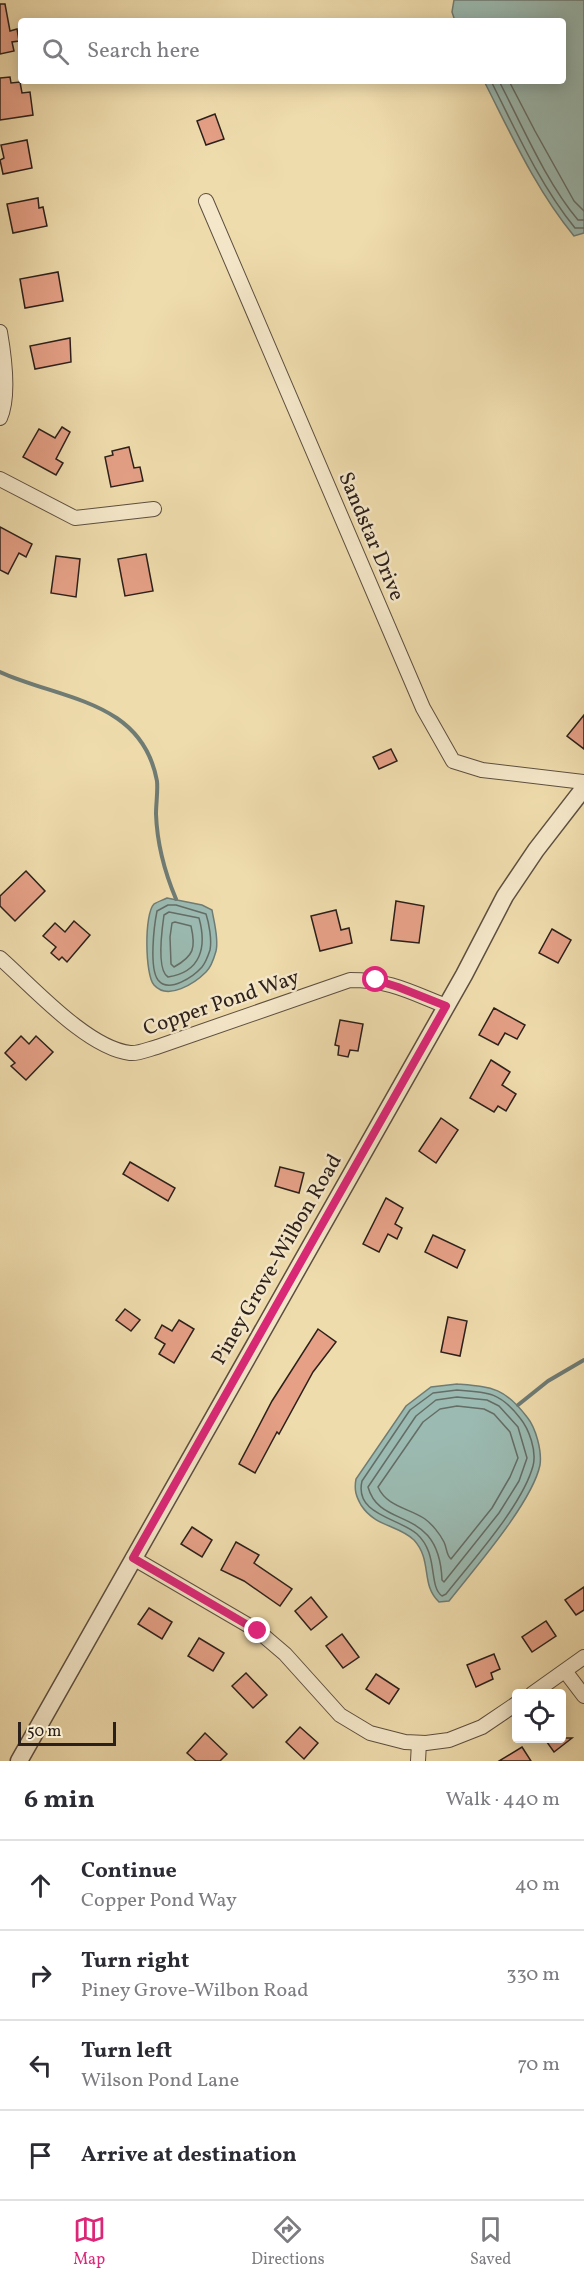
<!DOCTYPE html>
<meta charset="utf-8">
<style>
body{margin:0;font-family:Vollkorn,serif;background:#f7f7f7;color:#2b2b33}
.controls{position:absolute;right:18px;bottom:18px;display:grid;overflow:hidden;border-radius:6px;box-shadow:0 3px 15px #0003}
.controls button{width:54px;height:54px;display:grid;place-items:center;padding:0;border:0;border-bottom:2px solid #e1e1e2;background:#fff;color:#2b2b33;font:30px sans-serif}
.scale{position:absolute;left:18px;bottom:15px;width:98px;box-sizing:border-box;padding-left:6px;border:3px solid #2c201b;border-top:0;font-size:16px;line-height:21px;white-space:nowrap;color:#2c201b;-webkit-text-stroke:4px #f5e8ca;paint-order:stroke}
.stop{position:absolute;width:18px;height:18px;margin:-14px;border:4px solid #db2777;border-radius:50%;background:#fff}
.stop.end{background:#db2777;border-color:#fff;box-shadow:0 2px 6px #0008}
.list{margin:0;padding:0;list-style:none}
h2{display:flex;justify-content:space-between;align-items:center;height:78px;margin:0;padding:0 24px;font-size:26px}
h2 small{font-size:20px;font-weight:400;color:#7c7c81}
.list li{display:grid;grid-template-columns:39px 1fr auto;gap:18px;align-items:center;box-sizing:border-box;height:90px;padding:0 24px;border-top:2px solid #e1e1e2}
.list b{display:block;font-size:22px;white-space:nowrap}
.list p{margin:0;font-size:20px;white-space:nowrap;color:#7c7c81}
.list em{font-size:20px;font-style:normal;color:#7c7c81}
.icon{flex:none;width:33px;height:33px;fill:none;stroke:currentColor;stroke-width:2;stroke-linecap:round;stroke-linejoin:round}
.map{position:relative;flex:none;width:584px;height:1761px;overflow:hidden}
.search{position:absolute;background:#fff;box-shadow:0 3px 15px #0003;left:18px;right:18px;top:18px;height:66px;display:flex;align-items:center;gap:15px;box-sizing:border-box;padding:0 21px;border-radius:6px;color:#7c7c81;font-size:22px}
.sheet{height:438px;background:#fff}
nav{display:flex;justify-content:space-around;align-items:center;box-sizing:border-box;height:84px;border-top:2px solid #e1e1e2;background:#fff;font-size:16px;color:#7c7c81}
nav a{display:grid;justify-items:center;gap:3px}
nav .on{color:#db2777}
.map>svg:first-child{display:block}
.water{fill:#9bbab1;stroke:#6f7c75;stroke-width:1.5}
.lines{fill:none;stroke-linecap:round;stroke-linejoin:round}
.shore{stroke:#646d66;stroke-width:1.5}
.stream{stroke:#6f7c75;stroke-width:4}
.building{fill:#e5a086;stroke:#2c201b;stroke-width:1.5}
.minor-casing{stroke:#5d4f40;stroke-width:16}
.tertiary-casing{stroke:#5d4f40;stroke-width:19}
.minor{stroke:#f5e8ca;stroke-width:14}
.tertiary{stroke:#f5e8ca;stroke-width:16}
.route{stroke:#db2777;stroke-width:8}
.labels{text-anchor:middle;stroke-width:5;stroke-linejoin:round;paint-order:stroke}
.street-label{font-size:21px;fill:#2c201b;stroke:#f5e8ca}
</style>
<div class="map">
<svg width="584" height="1761" viewBox="0 0 584 1761">
<rect width="100%" height="100%" fill="#efdcad"/>
<filter id="stains"><feTurbulence type="fractalNoise" baseFrequency=".00333" numOctaves="4"/><feColorMatrix values="0 0 0 0 .2 0 0 0 0 .09 0 0 0 0 .02 0 0 0 .5 -.17"/></filter>
<radialGradient id="worn" r=".72"><stop offset=".6" stop-color="#630" stop-opacity="0"/><stop offset="1" stop-color="#630" stop-opacity=".3"/></radialGradient>
<g class="water">
<path d="M454,0H584V233L574,236C536,190 511,134 484,81H563V21H455L452,12Z"/>
<path d="M167,898L202,905L212,910C214,922 219,939 216,951C214,958 212,966 206,972C195,983 168,1001 154,985C145,975 144,914 154,904C157,902 163,900 167,898Z"/>
<path d="M457,1384C492,1387 504,1387 527,1417C536,1428 542,1451 540,1465C532,1503 474,1569 449,1601L439,1602C420,1584 433,1561 414,1540C399,1525 375,1527 361,1505C356,1496 354,1490 356,1479L406,1406L431,1387Z"/>
</g>
<g class="lines">
<g class="shore">
<path d="M491,81C516,131 540,185 575,228H584"/>
<path d="M499,81C522,125 546,182 578,220H584"/>
<polyline points="509,81 535,131 574,201 584,211"/>
<path d="M168,905H176L206,914C209,923 212,940 210,950C208,956 206,962 202,967C194,976 169,994 158,980C149,968 154,926 157,911Z"/>
<path d="M169,912L199,918C207,947 201,972 168,977C156,970 162,929 164,915Z"/>
<path d="M175,922L191,926C196,948 194,956 174,967L171,964L170,937L172,923Z"/>
<path d="M457,1390C488,1392 500,1392 520,1418C529,1429 537,1451 533,1466C522,1506 472,1561 446,1594L442,1596C428,1586 439,1554 417,1534C399,1518 354,1515 362,1481L410,1410L433,1393Z"/>
<path d="M457,1397L487,1400L499,1406L518,1427L527,1458L519,1481L499,1513L444,1582L442,1580C439,1504 380,1531 368,1487L416,1416L436,1400Z"/>
<path d="M457,1406L484,1409L494,1414L510,1432L518,1458L510,1477L492,1508L451,1559C446,1555 447,1548 444,1542C440,1534 432,1524 425,1519C409,1508 387,1507 378,1487L423,1422L440,1409Z"/>
</g>
<g class="stream">
<path d="M0,672C62,700 142,700 157,781C158,792 156,803 156,814C157,842 165,873 176,899"/>
<polyline points="518,1405 548,1381 584,1360"/>
</g>
</g>
<g class="building">
<polygon points="0,4 5,4 10,31 17,29 19,41 12,42 14,51 0,54"/>
<polygon points="10,77 11,83 20,82 22,93 30,92 33,115 0,120 0,78"/>
<polygon points="215,114 224,139 206,145 197,121"/>
<polygon points="27,140 32,168 3,174 0,160 4,158 1,145"/>
<polygon points="38,198 39,208 43,207 47,226 13,233 7,204"/>
<polygon points="58,272 63,301 25,308 20,279"/>
<polygon points="70,338 71,362 35,369 30,346"/>
<polygon points="62,427 70,432 56,459 63,463 56,475 23,457 39,429 55,438"/>
<polygon points="129,447 134,468 140,467 143,481 111,487 105,457 113,455 112,451"/>
<polygon points="0,527 32,544 26,557 19,553 8,574 0,570"/>
<polygon points="146,554 153,591 125,596 118,559"/>
<polygon points="56,556 80,559 76,597 51,593"/>
<polygon points="584,715 584,749 567,736"/>
<polygon points="391,749 397,761 379,769 373,757"/>
<polygon points="26,871 45,891 15,921 0,906 0,896"/>
<polygon points="396,901 424,906 419,943 391,940"/>
<polygon points="336,910 341,930 349,928 352,943 320,951 311,916"/>
<polygon points="74,921 90,935 67,962 62,957 59,960 51,953 56,947 43,936 55,923 65,932"/>
<polygon points="552,929 571,940 558,963 539,953"/>
<polygon points="494,1008 525,1025 517,1039 505,1033 498,1045 479,1035"/>
<polygon points="340,1020 363,1024 358,1051 350,1050 348,1057 338,1055 339,1046 335,1045"/>
<polygon points="21,1036 29,1044 36,1036 53,1052 26,1080 11,1066 15,1063 5,1053"/>
<polygon points="491,1060 510,1072 502,1085 516,1094 506,1111 498,1106 494,1112 470,1098"/>
<polygon points="441,1118 458,1130 436,1163 419,1151"/>
<polygon points="130,1162 175,1188 168,1201 123,1174"/>
<polygon points="280,1167 304,1173 299,1193 275,1186"/>
<polygon points="386,1198 403,1208 395,1224 402,1228 397,1239 388,1234 379,1252 363,1244"/>
<polygon points="433,1235 465,1250 457,1268 425,1252"/>
<polygon points="125,1309 140,1320 131,1331 116,1320"/>
<polygon points="448,1317 467,1321 460,1356 441,1352"/>
<polygon points="179,1320 194,1329 174,1363 159,1354 165,1344 155,1338 162,1325 172,1331"/>
<polygon points="318,1329 336,1342 313,1372 279,1434 277,1432 255,1473 239,1464 272,1401"/>
<polygon points="192,1527 212,1540 202,1557 181,1544"/>
<polygon points="236,1542 259,1555 254,1563 292,1589 280,1606 244,1581 221,1570"/>
<polygon points="584,1587 584,1610 576,1615 565,1600"/>
<polygon points="311,1597 327,1617 311,1630 295,1611"/>
<polygon points="149,1608 172,1622 162,1639 138,1624"/>
<polygon points="546,1621 556,1636 532,1652 522,1637"/>
<polygon points="342,1634 359,1657 343,1668 326,1646"/>
<polygon points="199,1638 224,1653 213,1671 188,1656"/>
<polygon points="494,1654 500,1669 491,1673 493,1679 476,1687 467,1665"/>
<polygon points="246,1673 267,1695 253,1708 232,1686"/>
<polygon points="376,1674 399,1689 389,1704 366,1689"/>
<polygon points="300,1727 318,1743 304,1759 286,1742"/>
<polygon points="205,1733 227,1754 220,1761 196,1761 187,1753"/>
<polygon points="544,1738 572,1738 554,1752"/>
<polygon points="522,1747 531,1761 499,1761"/>
</g>
<g class="lines">
<defs>
<g id="minor">
<polyline points="206,201 423,708 453,761 482,770 584,782"/>
<path d="M0,332C4,355 10,396 0,418"/>
<polyline points="0,479 75,518 154,509"/>
<path d="M0,958C32,986 87,1048 130,1053C138,1054 149,1049 157,1047L350,980C390,980 410,992 446,1006"/>
<polyline points="133,1558 258,1631 285,1654 340,1715 370,1733 405,1742 426,1743 449,1740 482,1727 516,1704"/>
<polyline points="565,1671 584,1696"/>
<polyline points="532,1694 584,1657"/>
<polyline points="418,1761 419,1743"/>
</g>
<polyline id="tertiary" points="19,1761 464,975 505,896 536,850 584,788"/>
</defs>
<use href="#minor" class="minor-casing"/>
<use href="#tertiary" class="tertiary-casing"/>
<use href="#minor" class="minor"/>
<use href="#tertiary" class="tertiary"/>
</g>
<g class="lines">
<polyline class="route" points="258,1631 133,1558 446,1006 398,987 376,980"/>
</g>
<g class="labels">
<g class="street-label">
<text transform="translate(372 536) rotate(67)" y="7">Sandstar Drive</text>
<text transform="translate(221 1002) rotate(-19)" y="7">Copper Pond Way</text>
<text transform="translate(276 1259) rotate(-60)" y="7">Piney Grove-Wilbon Road</text>
</g>
</g>
<rect width="100%" height="100%" filter="url(#stains)"/>
<rect width="100%" height="100%" fill="url(#worn)"/>
</svg>
<div class="controls">
<button><svg class="icon" aria-label="locate" viewBox="0 0 24 24"><circle cx="12" cy="12" r="6"/><path d="M12 2v4M12 18v4M2 12h4M18 12h4"/></svg></button>
</div>
<div class="scale">50 m</div>
<div class="stop" style="left:376px;top:980px"></div>
<div class="stop end" style="left:258px;top:1631px"></div>
<div class="search"><svg class="icon" aria-label="search" viewBox="0 0 24 24"><circle cx="10" cy="10" r="6"/><path d="M15 15l6 6"/></svg>Search here</div>
</div>
<section class="sheet">
<h2>6 min<small>Walk · 440 m</small></h2>
<ul class="list">
<li><svg class="icon" aria-label="ahead" viewBox="0 0 24 24"><path d="M12 20V5M6 11l6-6 6 6"/></svg><div><b>Continue</b><p>Copper Pond Way</p></div><em>40 m</em></li>
<li><svg class="icon" aria-label="right" viewBox="0 0 24 24"><path d="M7 20v-9h11M14 6l5 5-5 5"/></svg><div><b>Turn right</b><p>Piney Grove-Wilbon Road</p></div><em>330 m</em></li>
<li><svg class="icon" aria-label="left" viewBox="0 0 24 24"><path d="M17 20v-9H6M10 6l-5 5 5 5"/></svg><div><b>Turn left</b><p>Wilson Pond Lane</p></div><em>70 m</em></li>
<li><svg class="icon" aria-label="arrive" viewBox="0 0 24 24"><path d="M6 21V4h12l-3 4 3 4H6"/></svg><div><b>Arrive at destination</b></div></li>
</ul>
</section>
<nav>
<a class="on"><svg class="icon" aria-label="map" viewBox="0 0 24 24"><path d="M3 6l6-2 6 2 6-2v14l-6 2-6-2-6 2zM9 4v14M15 6v14"/></svg>Map</a>
<a><svg class="icon" aria-label="directions" viewBox="0 0 24 24"><path d="M12 3l9 9-9 9-9-9zM9 14v-3h6M13 9l2 2-2 2"/></svg>Directions</a>
<a><svg class="icon" aria-label="saved" viewBox="0 0 24 24"><path d="M7 4h10v16l-5-4-5 4z"/></svg>Saved</a>
</nav>
